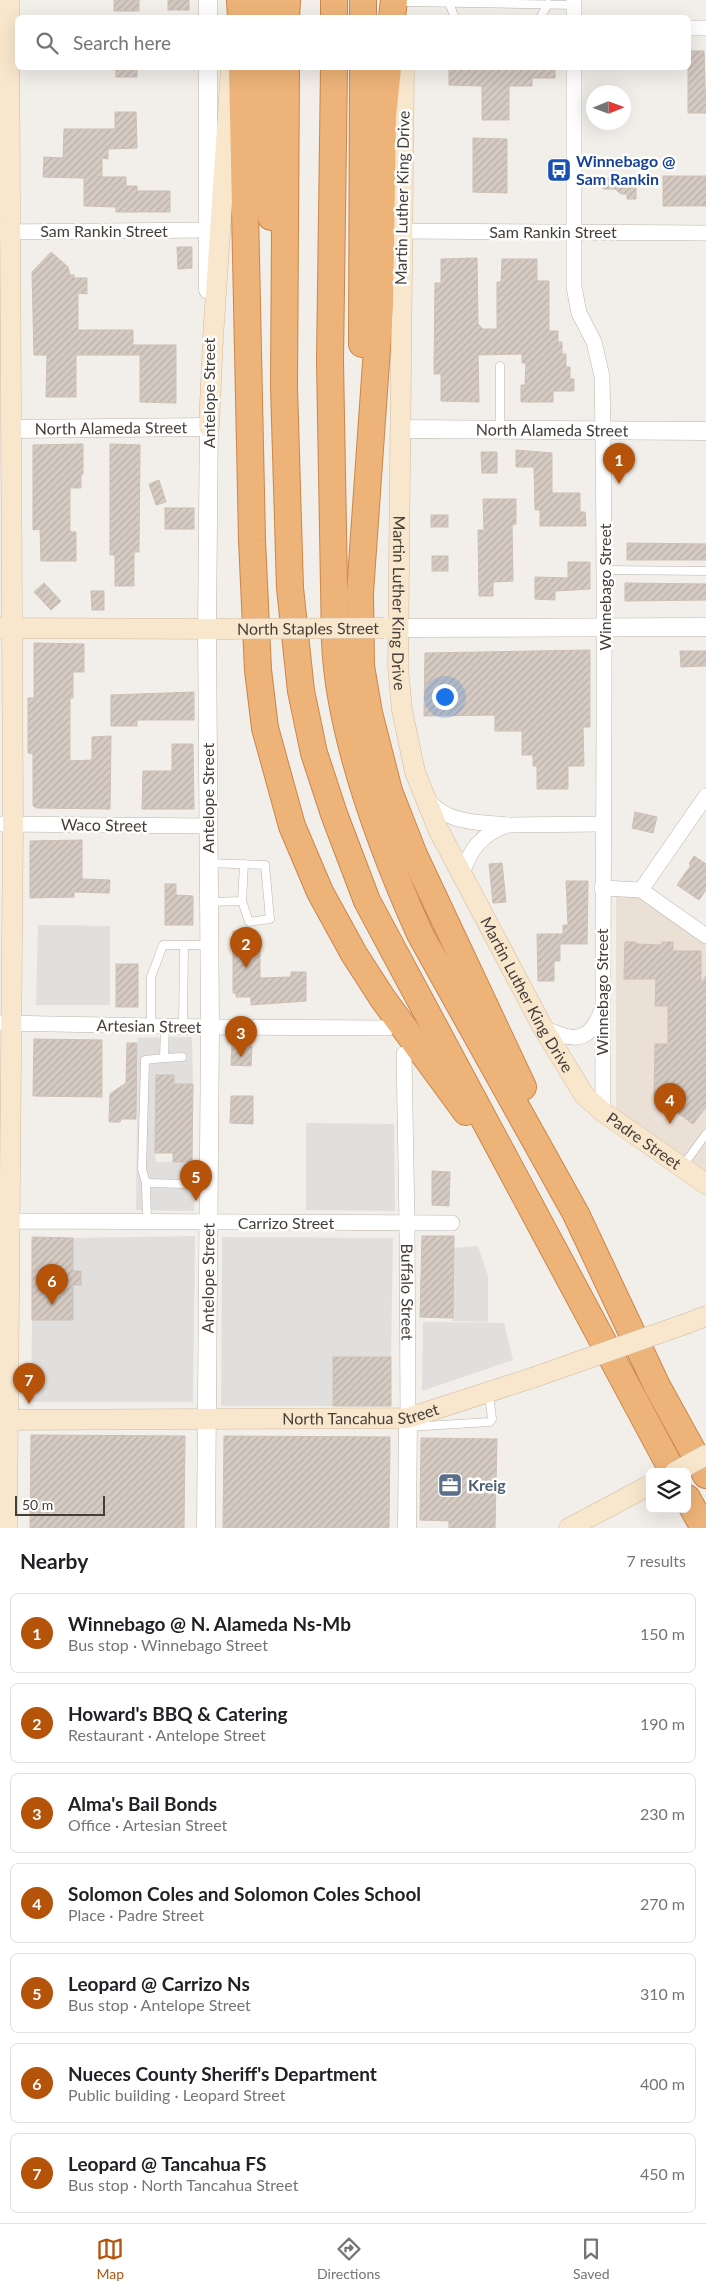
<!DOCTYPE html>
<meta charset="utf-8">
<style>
body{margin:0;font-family:Lato,sans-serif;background:#f6f6f6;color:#202124}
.controls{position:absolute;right:15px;bottom:15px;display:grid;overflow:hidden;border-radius:8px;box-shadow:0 5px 20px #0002}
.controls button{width:45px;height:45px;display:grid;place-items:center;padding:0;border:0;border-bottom:1px solid #e0e0e0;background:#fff;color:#202124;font:25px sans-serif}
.compass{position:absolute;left:586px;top:85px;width:45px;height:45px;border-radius:50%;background:#fff;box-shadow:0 5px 20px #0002;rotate:89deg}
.scale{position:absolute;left:15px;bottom:12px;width:90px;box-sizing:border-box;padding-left:5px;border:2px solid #453e38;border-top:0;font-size:14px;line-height:18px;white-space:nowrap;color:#453e38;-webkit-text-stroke:4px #fff;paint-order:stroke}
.you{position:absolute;left:444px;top:696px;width:18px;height:18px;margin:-12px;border:4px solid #fff;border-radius:50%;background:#1a73e8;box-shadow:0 0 0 8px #1a73e833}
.badge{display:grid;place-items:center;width:32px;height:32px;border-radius:50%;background:#b45309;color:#fff;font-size:16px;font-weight:700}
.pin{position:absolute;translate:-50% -41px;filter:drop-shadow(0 1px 2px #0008)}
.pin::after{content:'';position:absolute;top:26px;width:18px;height:15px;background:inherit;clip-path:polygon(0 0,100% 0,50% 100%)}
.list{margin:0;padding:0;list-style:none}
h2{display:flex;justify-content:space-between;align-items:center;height:65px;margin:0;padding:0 20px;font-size:21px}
h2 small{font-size:16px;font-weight:400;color:#757577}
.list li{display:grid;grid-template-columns:32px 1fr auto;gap:15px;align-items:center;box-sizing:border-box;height:80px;margin:0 10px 10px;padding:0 10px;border:1px solid #e0e0e0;border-radius:8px}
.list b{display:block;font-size:19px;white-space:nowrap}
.list p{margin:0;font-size:16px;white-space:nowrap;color:#757577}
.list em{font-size:16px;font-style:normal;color:#757577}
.icon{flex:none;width:28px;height:28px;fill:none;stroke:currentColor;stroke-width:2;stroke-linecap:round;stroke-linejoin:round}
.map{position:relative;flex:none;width:706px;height:1528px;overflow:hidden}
.search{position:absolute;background:#fff;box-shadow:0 5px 20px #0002;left:15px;right:15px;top:15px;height:55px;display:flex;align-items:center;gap:12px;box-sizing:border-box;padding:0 18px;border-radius:8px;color:#757577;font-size:19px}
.sheet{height:695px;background:#fff}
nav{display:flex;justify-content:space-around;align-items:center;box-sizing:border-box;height:70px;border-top:1px solid #e0e0e0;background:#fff;font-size:14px;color:#757577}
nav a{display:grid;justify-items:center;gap:2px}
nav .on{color:#b45309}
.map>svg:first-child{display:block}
.education{fill:#eae0d5}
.parking{fill:#e1dfdd}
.building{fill:url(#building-hatch);stroke:#cdbfb4}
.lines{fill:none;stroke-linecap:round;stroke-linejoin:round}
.service-casing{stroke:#bdb4ad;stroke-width:9}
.minor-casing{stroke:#bdb4ad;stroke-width:16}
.tertiary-casing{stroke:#bdb4ad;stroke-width:19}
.secondary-casing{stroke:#d0bba0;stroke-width:21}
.motorway-casing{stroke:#cb864a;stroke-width:28}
.service{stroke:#fff;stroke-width:8}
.minor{stroke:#fff;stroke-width:15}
.tertiary{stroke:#fff;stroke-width:18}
.secondary{stroke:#f8e7cd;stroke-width:20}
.motorway{stroke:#edb379;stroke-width:26}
.secondary-bridge-casing{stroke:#d0bba0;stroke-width:21;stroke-linecap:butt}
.secondary-bridge{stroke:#f8e7cd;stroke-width:20}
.labels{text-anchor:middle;stroke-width:5;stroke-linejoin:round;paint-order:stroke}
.transit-label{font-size:16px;font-weight:bold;fill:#164399;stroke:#fff;text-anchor:start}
.street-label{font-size:16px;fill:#453e38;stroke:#fff}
.service-label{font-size:16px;font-weight:bold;fill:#4e5e75;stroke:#fff;text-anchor:start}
</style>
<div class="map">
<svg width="706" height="1528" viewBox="0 0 706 1528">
<defs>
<pattern id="building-hatch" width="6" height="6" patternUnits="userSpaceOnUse" patternTransform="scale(1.25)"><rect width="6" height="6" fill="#d6cbc3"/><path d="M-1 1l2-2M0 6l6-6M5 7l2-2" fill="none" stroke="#b9afa8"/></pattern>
</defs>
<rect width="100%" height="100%" fill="#f2eee9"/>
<polygon class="education" points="616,892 634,893 706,945 706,1171 616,1109"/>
<g class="parking">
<polygon points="38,925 110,926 110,1005 36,1005"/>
<polygon points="192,1037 193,1084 174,1084 174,1075 156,1075 155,1153 156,1162 196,1161 194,1211 136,1210 138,1038"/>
<polygon points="306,1123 394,1124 395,1211 306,1210"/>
<polygon points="195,1236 193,1402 31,1402 32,1320 73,1320 73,1285 81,1271 73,1271 73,1238"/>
<polygon points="222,1237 393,1238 391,1357 333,1357 333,1406 221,1406"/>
<polygon points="478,1246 488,1276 488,1322 452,1321 454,1248"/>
<polygon points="423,1322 504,1323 513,1360 422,1391"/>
</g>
<g class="building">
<rect x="114" y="0" width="25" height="11"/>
<rect x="168" y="0" width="21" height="10"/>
<polygon points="688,51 704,51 706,113 688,113"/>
<rect x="116" y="68" width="21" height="9"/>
<polygon points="449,68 555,68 555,78 532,78 532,86 509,86 509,120 482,120 482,86 449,85"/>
<polygon points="115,112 136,112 137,148 108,149 108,159 102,158 102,177 126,177 126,186 137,186 137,191 170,191 170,212 116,212 116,207 84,206 84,178 43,177 44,157 63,158 64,129 115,129"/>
<polygon points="473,138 507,139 507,193 473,192"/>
<rect x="663" y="176" width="43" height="30"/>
<polygon points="636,177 636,199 627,199 627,194 621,194 615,189 603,189 603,178"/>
<polygon points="177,247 192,247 192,268 178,269"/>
<polygon points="51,252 68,267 70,275 74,275 74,278 87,278 87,294 78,293 78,330 133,330 133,345 176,345 176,403 140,402 140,355 76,355 76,397 46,397 47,355 34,355 32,272"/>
<polygon points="477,258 478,324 483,329 497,329 497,282 501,282 502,259 537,259 537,281 549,281 549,331 558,331 558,342 562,342 562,354 566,354 566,367 570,367 570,379 574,379 574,391 553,391 553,402 521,402 521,385 525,385 526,363 522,363 522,354 478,355 479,402 441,401 441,374 434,374 435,283 441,283 441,259"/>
<polygon points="83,444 83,474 81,474 81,488 70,488 70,532 76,532 76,561 41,561 40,529 33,530 33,445"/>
<polygon points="110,444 140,445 139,552 134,552 134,586 115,586 115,555 110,555"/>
<polygon points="516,450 552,453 552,493 580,493 580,512 585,512 586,526 540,526 540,510 535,510 534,467 516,467"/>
<polygon points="481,452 497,452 497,473 482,473"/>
<polygon points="159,480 166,502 156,505 149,484"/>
<polygon points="483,499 516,499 516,524 512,525 513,581 493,582 493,596 479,596 478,530 484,530"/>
<rect x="165" y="508" width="29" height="21"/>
<rect x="431" y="515" width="17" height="12"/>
<polygon points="627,543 706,544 706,560 627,560"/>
<rect x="432" y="556" width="16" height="15"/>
<polygon points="568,562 590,562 590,589 555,591 555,600 535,599 535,577 568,578"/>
<polygon points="44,583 61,601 51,610 34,592"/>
<polygon points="625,583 706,584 706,600 625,601"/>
<polygon points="91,591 104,591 104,610 92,610"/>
<polygon points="34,643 84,644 84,672 73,672 73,698 70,698 70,761 92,760 92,737 111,736 110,809 37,808 33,806 33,754 28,753 28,698 34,698"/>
<polygon points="590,650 590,727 583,727 584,766 568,766 568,789 537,789 537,766 533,766 533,755 522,755 522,731 495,731 495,715 424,716 425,653"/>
<polygon points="680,651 706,651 706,666 681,667"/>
<polygon points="194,692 194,720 137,720 137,726 111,726 111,695"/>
<polygon points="172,744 193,744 194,809 142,809 143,771 172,771"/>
<polygon points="635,812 657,817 653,833 632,828"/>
<polygon points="82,840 82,879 110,880 109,893 74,892 74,897 30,898 30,841"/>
<polygon points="694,856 706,864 706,890 699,900 677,885 691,865 689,864"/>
<polygon points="502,863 506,902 493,903 489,864"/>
<polygon points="566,881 588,881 587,944 560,944 560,961 554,961 554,981 538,981 537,934 563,934 563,925 568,925"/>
<polygon points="165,884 176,884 176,895 193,896 193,925 165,925"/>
<polygon points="233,931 256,931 255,944 260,944 260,978 291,977 291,972 306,972 306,1001 251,1005 251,997 236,997 236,993 233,993"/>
<polygon points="625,942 636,942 636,944 662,945 662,942 673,942 673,951 701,951 701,983 706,976 706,1107 693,1124 654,1096 655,1044 668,1044 668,1006 655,1006 656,979 624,979"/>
<rect x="116" y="964" width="22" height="43"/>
<polygon points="34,1039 102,1040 102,1097 33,1096"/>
<polygon points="127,1043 137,1043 136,1119 121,1119 120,1122 109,1122 110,1094 126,1083"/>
<polygon points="232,1045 252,1046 251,1066 231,1065"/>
<polygon points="156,1075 174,1075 174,1084 193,1084 192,1162 173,1162 173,1153 155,1153"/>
<polygon points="231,1096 253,1096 253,1124 230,1123"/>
<polygon points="432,1171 450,1172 449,1206 432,1205"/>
<polygon points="422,1236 454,1236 453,1318 420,1317"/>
<polygon points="32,1237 73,1238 73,1271 81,1271 81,1285 73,1285 73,1320 32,1320"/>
<rect x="333" y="1357" width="58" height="49"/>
<polygon points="31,1435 185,1436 184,1528 30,1528"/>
<polygon points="224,1436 390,1437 389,1528 223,1528"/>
<polygon points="421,1438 497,1439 495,1528 449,1528 449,1521 420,1520"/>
</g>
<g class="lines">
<defs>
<g id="service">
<polyline points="405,2 574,5"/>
<polyline points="449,3 455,18"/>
<polyline points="540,18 548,4"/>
<polyline points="500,430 500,366"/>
<polyline points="605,570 706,571"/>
<polyline points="208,863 265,865 270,919 249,922 242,901"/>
<polyline points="209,902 242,901 244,864"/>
<polyline points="151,1025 151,977 163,945 209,945"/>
<polyline points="165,1026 164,1058 182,1057"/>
<polyline points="183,1027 184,945"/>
<polyline points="682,1167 706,1134"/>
<polyline points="146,1183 142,1169 145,1060 164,1058"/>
<polyline points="147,1222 146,1183 188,1184"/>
<polyline points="408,1427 490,1422 492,1419 489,1394"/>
</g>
<g id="minor">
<polyline points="574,0 574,18"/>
<polyline points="688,28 706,28"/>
<path d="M574,68V287L579,313L594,342L602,376C607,621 602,866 603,1112"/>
<polyline points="401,231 706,233"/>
<polyline points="0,232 207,230"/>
<path d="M428,800C448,824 478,822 507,825C482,834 470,849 462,874"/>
<polyline points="0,824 208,826"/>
<polyline points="507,825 603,824"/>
<polyline points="602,888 641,890 706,936"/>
<polyline points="641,890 706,796"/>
<polyline points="0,1023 210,1027 388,1028"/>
<path d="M542,1027C570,1040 588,1046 601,1012"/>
<path id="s1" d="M404,1054L407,1223L408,1418"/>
<polyline points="0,1223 10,1221 452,1223"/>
</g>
<g id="tertiary">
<polyline points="208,18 208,0"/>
<polyline points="208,68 208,290"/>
<path id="s2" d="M11,429L209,427"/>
<path id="s3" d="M400,429L706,431"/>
<polyline points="398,628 706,627"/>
<path id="s4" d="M206,1528L210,1027L207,629L209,414"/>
<polyline points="407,1528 408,1418"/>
</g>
<g id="secondary">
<path id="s5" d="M404,68L398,667L402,710L415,772L438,829L542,1026L584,1095L603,1112L706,1184"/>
<polyline points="209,427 213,338 231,68"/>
<polyline points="0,628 224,629"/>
<polyline points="688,1323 706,1316"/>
<path id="s6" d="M0,1420L408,1418L532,1378"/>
<polyline points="7,1528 13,824 9,0"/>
<polyline points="569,1528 650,1485"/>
</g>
<g id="motorway">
<polyline points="240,0 241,18"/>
<polyline points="266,0 266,18"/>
<polyline points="286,18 287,0"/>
<polyline points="334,18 334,0"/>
<polyline points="363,18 363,0"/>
<polyline points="392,18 394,0"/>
<polyline points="242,68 252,540 258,670 265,728 292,826 320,892 354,954 383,999 466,1112"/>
<polyline points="267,68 267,179 271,217"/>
<polyline points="286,68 284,387 290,588 301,691 314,753 334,814 367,901 673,1472"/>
<path d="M334,68L330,361L335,642C339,735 382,849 420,934L576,1214L657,1386L706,1475"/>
<polyline points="388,68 383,116 380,305 360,593 361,666 369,713 389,791 414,855 523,1087"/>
<polyline points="362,344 363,68"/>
<polyline points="687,1498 704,1528"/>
</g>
</defs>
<use href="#service" class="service-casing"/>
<use href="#minor" class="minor-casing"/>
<use href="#tertiary" class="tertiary-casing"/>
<use href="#secondary" class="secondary-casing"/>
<use href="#motorway" class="motorway-casing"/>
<use href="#service" class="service"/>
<use href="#minor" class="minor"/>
<use href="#tertiary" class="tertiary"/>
<use href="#secondary" class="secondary"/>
<use href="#motorway" class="motorway"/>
<defs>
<g id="secondary-bridge">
<path id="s7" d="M224,629L384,628"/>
<polyline points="532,1378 688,1323"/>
<polyline points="675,1472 706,1455"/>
</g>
</defs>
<use href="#secondary-bridge" class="secondary-bridge-casing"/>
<use href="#secondary-bridge" class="secondary-bridge"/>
</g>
<defs>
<symbol id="bus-square" viewBox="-11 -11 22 22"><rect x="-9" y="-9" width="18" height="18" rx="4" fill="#1a4fb4" stroke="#fff"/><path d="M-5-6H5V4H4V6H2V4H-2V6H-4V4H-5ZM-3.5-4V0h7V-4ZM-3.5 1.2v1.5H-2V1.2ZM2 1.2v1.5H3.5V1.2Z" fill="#fff"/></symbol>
<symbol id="office-square" viewBox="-11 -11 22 22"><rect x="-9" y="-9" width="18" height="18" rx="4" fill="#5c6f8a" stroke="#fff"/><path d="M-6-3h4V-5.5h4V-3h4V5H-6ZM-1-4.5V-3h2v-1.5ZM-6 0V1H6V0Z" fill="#fff"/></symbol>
</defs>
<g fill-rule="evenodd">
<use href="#bus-square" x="545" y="156" width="28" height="28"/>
<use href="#office-square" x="436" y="1471" width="28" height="28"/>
</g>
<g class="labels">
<g class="transit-label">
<text x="576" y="167">Winnebago @<tspan x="576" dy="18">Sam Rankin</tspan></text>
</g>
<g class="street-label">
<text transform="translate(402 198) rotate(-89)" y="6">Martin Luther King Drive</text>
<text x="104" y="237">Sam Rankin Street</text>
<text x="553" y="238">Sam Rankin Street</text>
<text transform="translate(209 393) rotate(-90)" y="6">Antelope Street</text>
<text dy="6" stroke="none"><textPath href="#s2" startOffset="100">North Alameda Street</textPath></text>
<text dy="6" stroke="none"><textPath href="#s3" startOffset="152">North Alameda Street</textPath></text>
<text transform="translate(605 587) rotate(-90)" y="6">Winnebago Street</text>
<text dy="6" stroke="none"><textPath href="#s5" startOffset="535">Martin Luther King Drive</textPath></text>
<text dy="6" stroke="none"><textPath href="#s7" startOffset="84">North Staples Street</textPath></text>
<text transform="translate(208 798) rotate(-90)" y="6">Antelope Street</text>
<text transform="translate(104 825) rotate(1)" y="6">Waco Street</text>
<text transform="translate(602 992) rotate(-90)" y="6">Winnebago Street</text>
<text dy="6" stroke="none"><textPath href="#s5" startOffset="955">Martin Luther King Drive</textPath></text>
<text transform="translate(149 1026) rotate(1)" y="6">Artesian Street</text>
<text dy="6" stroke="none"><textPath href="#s5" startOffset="1146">Padre Street</textPath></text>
<text x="286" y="1229">Carrizo Street</text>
<text dy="6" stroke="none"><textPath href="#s4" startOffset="250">Antelope Street</textPath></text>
<text dy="6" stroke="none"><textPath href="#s1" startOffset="238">Buffalo Street</textPath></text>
<text dy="6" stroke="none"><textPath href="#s6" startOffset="361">North Tancahua Street</textPath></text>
</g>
<g class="service-label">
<text x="468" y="1491">Kreig</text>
</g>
</g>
</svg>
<div class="controls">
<button><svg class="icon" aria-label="layers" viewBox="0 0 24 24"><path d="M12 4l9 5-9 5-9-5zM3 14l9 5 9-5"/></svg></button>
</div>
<svg class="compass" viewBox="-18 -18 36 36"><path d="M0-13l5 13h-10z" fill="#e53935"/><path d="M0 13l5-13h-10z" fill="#757577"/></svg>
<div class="scale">50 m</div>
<div class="you"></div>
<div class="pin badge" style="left:619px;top:484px">1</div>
<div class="pin badge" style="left:246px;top:968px">2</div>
<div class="pin badge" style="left:241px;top:1057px">3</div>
<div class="pin badge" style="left:670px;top:1124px">4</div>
<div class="pin badge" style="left:196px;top:1201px">5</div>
<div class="pin badge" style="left:52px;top:1305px">6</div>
<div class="pin badge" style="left:29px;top:1404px">7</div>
<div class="search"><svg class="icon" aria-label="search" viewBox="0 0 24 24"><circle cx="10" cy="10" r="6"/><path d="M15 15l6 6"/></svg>Search here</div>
</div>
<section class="sheet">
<h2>Nearby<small>7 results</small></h2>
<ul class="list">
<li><span class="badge">1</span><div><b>Winnebago @ N. Alameda Ns-Mb</b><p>Bus stop · Winnebago Street</p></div><em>150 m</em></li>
<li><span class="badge">2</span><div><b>Howard's BBQ &amp; Catering</b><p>Restaurant · Antelope Street</p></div><em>190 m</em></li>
<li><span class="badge">3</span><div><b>Alma's Bail Bonds</b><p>Office · Artesian Street</p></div><em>230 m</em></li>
<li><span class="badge">4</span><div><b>Solomon Coles and Solomon Coles School</b><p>Place · Padre Street</p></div><em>270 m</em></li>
<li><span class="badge">5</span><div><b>Leopard @ Carrizo Ns</b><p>Bus stop · Antelope Street</p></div><em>310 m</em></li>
<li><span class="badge">6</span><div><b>Nueces County Sheriff's Department</b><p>Public building · Leopard Street</p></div><em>400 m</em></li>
<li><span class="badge">7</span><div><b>Leopard @ Tancahua FS</b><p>Bus stop · North Tancahua Street</p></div><em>450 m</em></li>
</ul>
</section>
<nav>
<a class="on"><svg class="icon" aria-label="map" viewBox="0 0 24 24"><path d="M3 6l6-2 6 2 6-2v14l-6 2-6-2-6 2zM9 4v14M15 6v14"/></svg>Map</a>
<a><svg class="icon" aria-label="directions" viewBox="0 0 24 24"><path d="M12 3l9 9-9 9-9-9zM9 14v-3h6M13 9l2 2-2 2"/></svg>Directions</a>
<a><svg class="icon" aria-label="saved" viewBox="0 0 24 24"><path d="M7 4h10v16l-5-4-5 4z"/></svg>Saved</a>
</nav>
